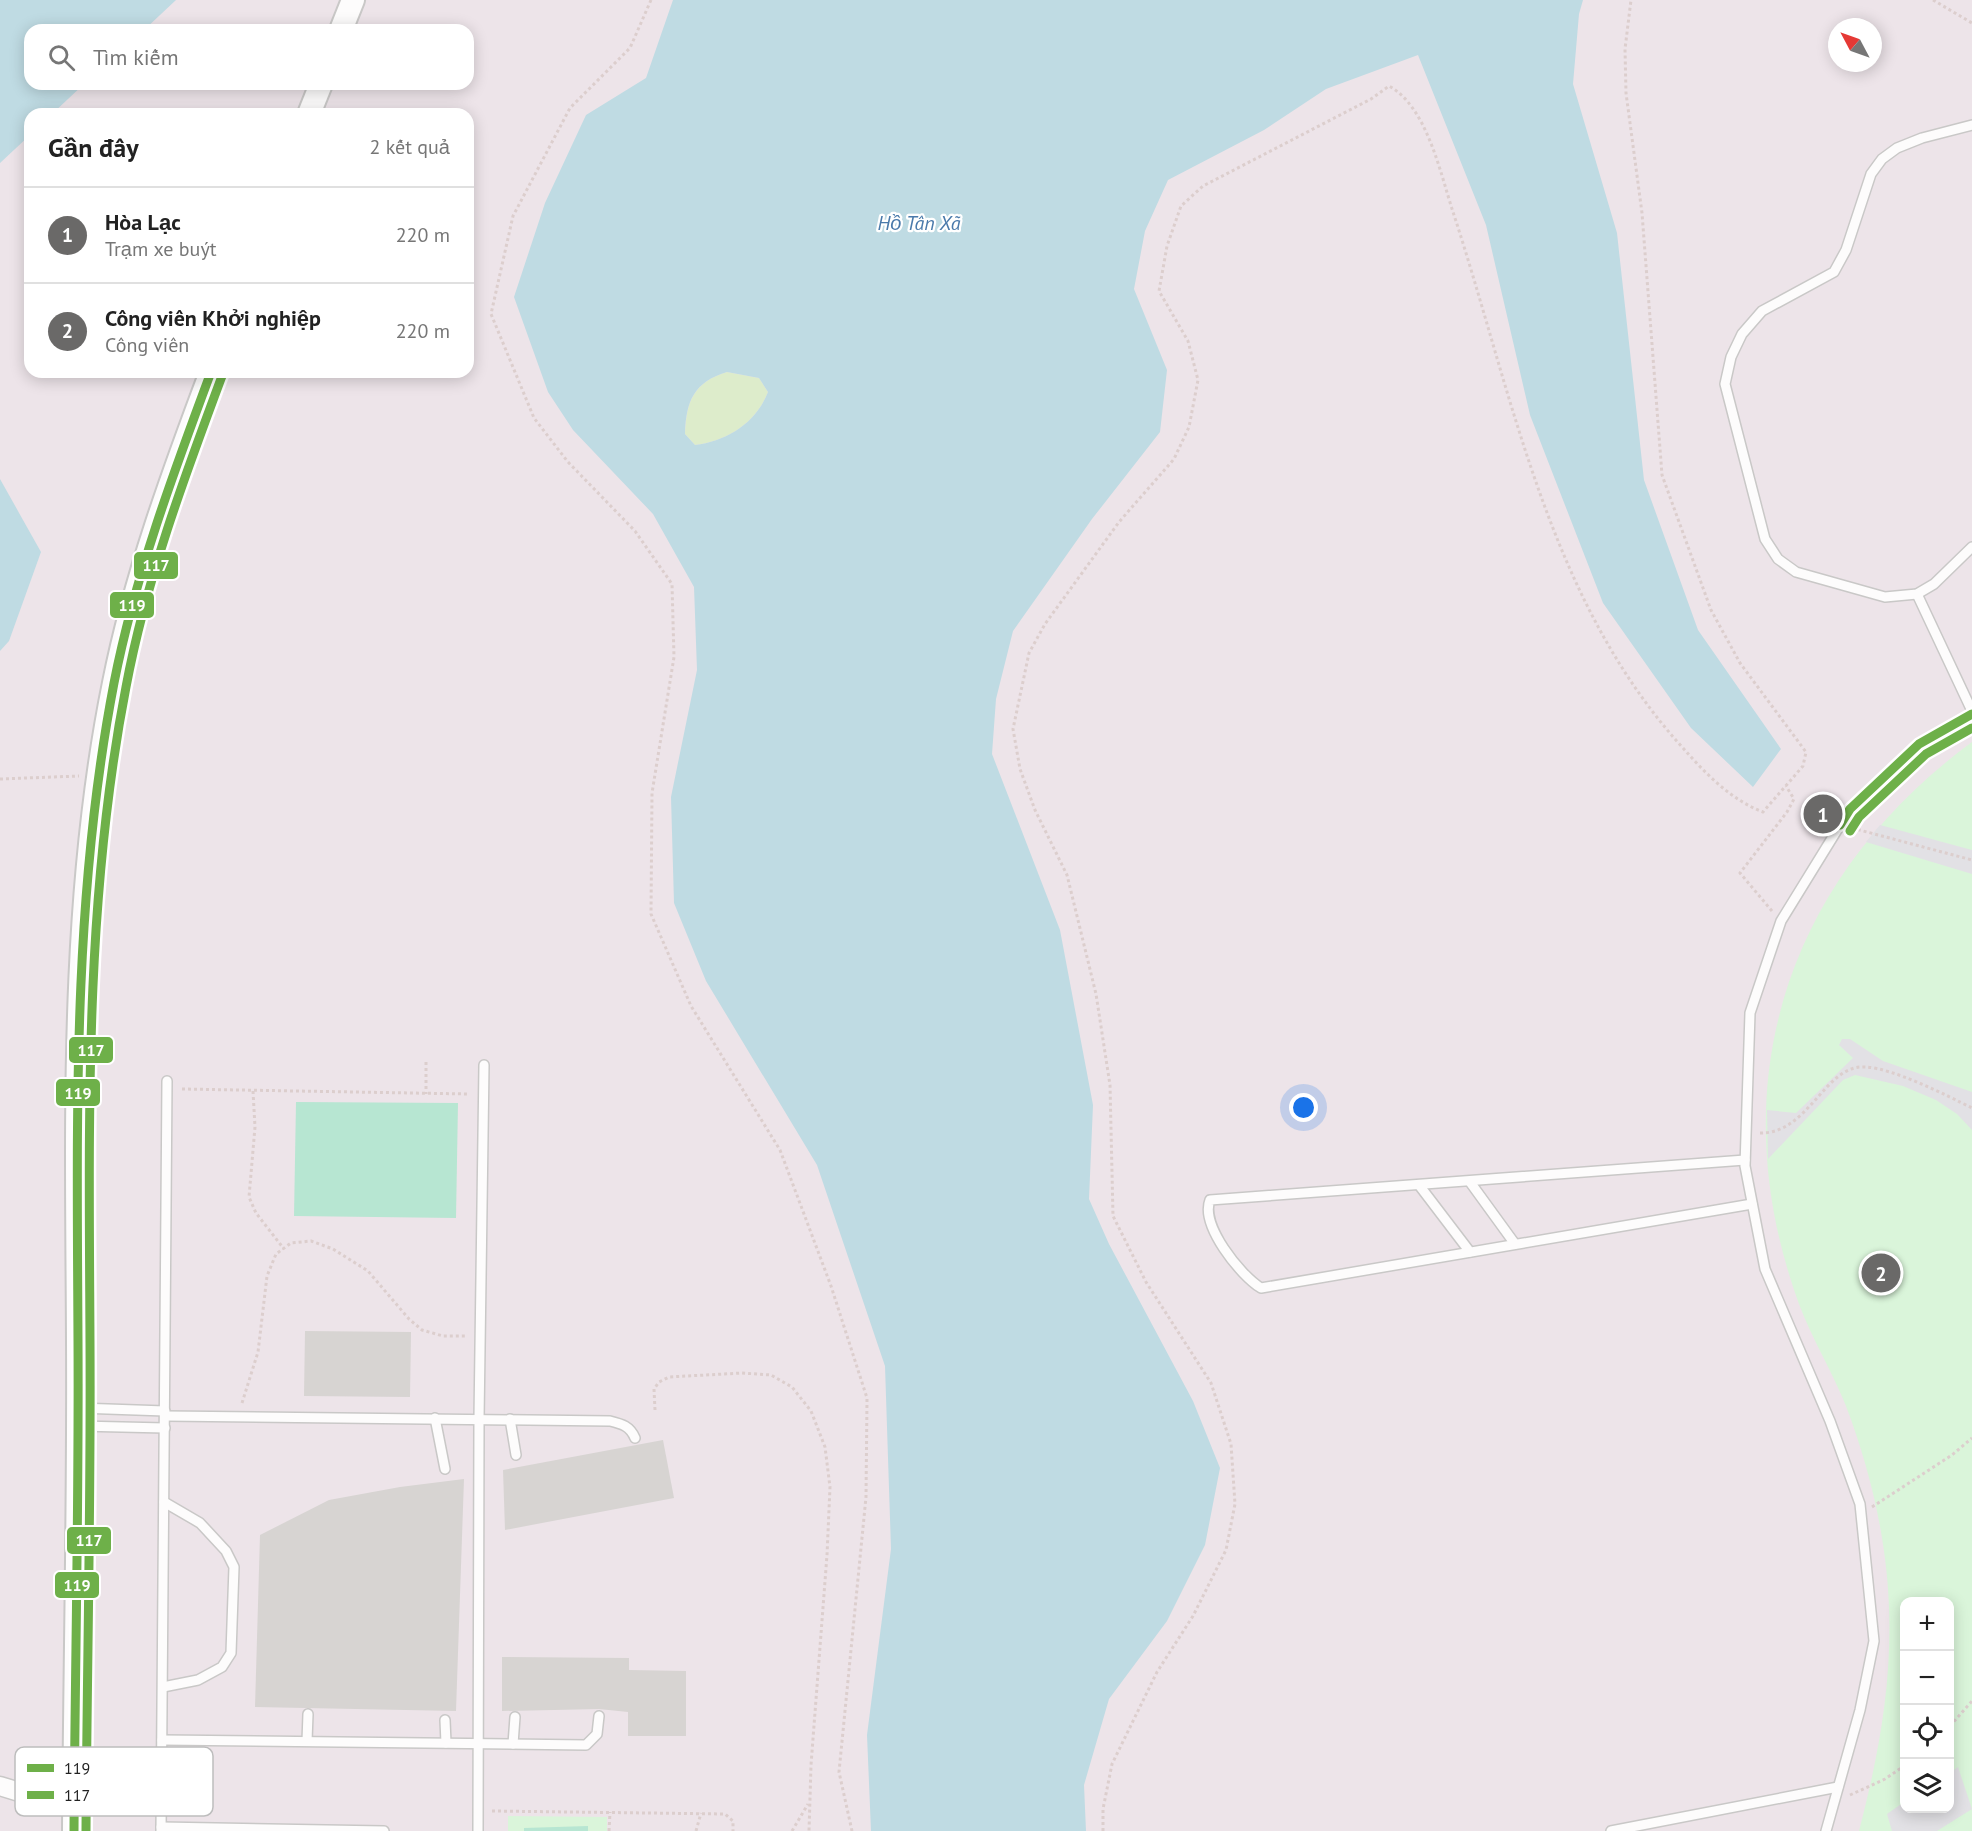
<!DOCTYPE html>
<html lang="vi">
<meta charset="utf-8">
<style>
body{margin:0;font-family:"PT Sans",sans-serif;background:#f6f6f6;color:#222}
.controls{position:absolute;right:18px;bottom:18px;display:grid;overflow:hidden;border-radius:12px;box-shadow:0 3px 15px #0003}
.controls button{width:54px;height:54px;display:grid;place-items:center;padding:0;border:0;border-bottom:2px solid #e0e0e0;background:#fff;color:#222;font:30px sans-serif}
.compass{position:absolute;left:1828px;top:18px;width:54px;height:54px;border-radius:50%;background:#fff;box-shadow:0 3px 15px #0003;rotate:311deg}
.you{position:absolute;left:1304px;top:1108px;width:21px;height:21px;margin:-15px;border:4px solid #fff;border-radius:50%;background:#1a73e8;box-shadow:0 0 0 9px #1a73e833}
.badge{display:grid;place-items:center;width:39px;height:39px;border-radius:50%;background:#6a6968;color:#fff;font-size:20px;font-weight:700}
.pin{position:absolute;translate:-50% -50%;border:3px solid #fff;box-shadow:0 2px 6px #0006}
.list{margin:0;padding:0;list-style:none}
h2{display:flex;justify-content:space-between;align-items:center;height:78px;margin:0;padding:0 24px;font-size:26px}
h2 small{font-size:20px;font-weight:400;color:#767676}
.list li{display:grid;grid-template-columns:39px 1fr auto;gap:18px;align-items:center;box-sizing:border-box;height:96px;padding:0 24px;border-top:2px solid #e0e0e0}
.list b{display:block;font-size:22px;white-space:nowrap}
.list p{margin:0;font-size:20px;white-space:nowrap;color:#767676}
.list em{font-size:20px;font-style:normal;color:#767676}
.icon{flex:none;width:33px;height:33px;fill:none;stroke:currentColor;stroke-width:2;stroke-linecap:round;stroke-linejoin:round}
.map{position:relative;flex:none;width:1972px;height:1831px;overflow:hidden}
.search{position:absolute;background:#fff;box-shadow:0 3px 15px #0003;left:24px;top:24px;width:450px;height:66px;display:flex;align-items:center;gap:15px;box-sizing:border-box;padding:0 21px;border-radius:18px;color:#767676;font-size:22px}
.panel{position:absolute;background:#fff;box-shadow:0 3px 15px #0003;left:24px;top:108px;width:450px;height:270px;border-radius:18px}
.map>svg:first-child{display:block}
.industrial{fill:#ede4e9;fill-rule:evenodd}
.grass{fill:#ddeccb}
.park{fill:#daf5da;fill-rule:evenodd}
.pitch{fill:#b7e6d2}
.plaza{fill:#e2e1e5}
.water{fill:#bfdbe3;fill-rule:evenodd}
.building{fill:#d7d4d2}
.lines{fill:none;stroke-linecap:round;stroke-linejoin:round}
.service-casing{stroke:#c9c8c7;stroke-width:12}
.minor-casing{stroke:#c9c8c7;stroke-width:21}
.tertiary-casing{stroke:#c9c8c7;stroke-width:26}
.path{stroke:#dccecd;stroke-width:3;stroke-dasharray:3 3;stroke-linecap:butt}
.service{stroke:#fdfcfc;stroke-width:9}
.minor{stroke:#fdfcfc;stroke-width:18}
.tertiary{stroke:#fdfcfc;stroke-width:22}
.bus-1-casing{stroke:#fff;stroke-width:14}
.bus-2-casing{stroke:#fff;stroke-width:14}
.bus-1{stroke:#6eb049;stroke-width:9}
.bus-2{stroke:#6eb049;stroke-width:9}
.labels{text-anchor:middle;stroke-width:4.5;stroke-linejoin:round;paint-order:stroke}
.water-label{font-size:20px;font-style:italic;fill:#4a7aab;stroke:#fff}
.key{fill:#fff;stroke:#bdbdbd;stroke-width:1.5}
.key-label{font-size:16px;fill:#222}
.line-badge{stroke:#fff;stroke-width:2}
.badge-label{font-size:16px;text-anchor:middle;font-weight:bold;fill:#fff}
</style>
<div class="map">
<svg width="1972" height="1831" viewBox="0 0 1972 1831">
<rect width="100%" height="100%" fill="#f0eeeb"/>
<path class="industrial" d="M0,0H1972V1831H0ZM1837,27H1873V63H1837ZM30,30H468V84H30ZM30,114H468V372H30ZM1904,1602H1950V1808H1904Z"/>
<path class="grass" d="M727,372L759,378L768,392C756,423 727,441 695,445L685,434C686,401 694,382 727,372Z"/>
<g class="park">
<path d="M1972,742V1831H1859C1885,1731 1899,1641 1882,1538C1875,1494 1862,1448 1846,1406C1832,1371 1812,1339 1799,1304C1719,1085 1786,879 1972,742ZM1904,1602H1950V1808H1904Z"/>
<polygon points="508,1816 607,1817 607,1831 508,1831"/>
</g>
<g class="pitch">
<polygon points="296,1102 458,1103 456,1218 294,1216"/>
<polygon points="588,1826 588,1831 524,1831 524,1828"/>
</g>
<g class="plaza">
<polygon points="1880,825 1972,850 1972,874 1866,842"/>
<polygon points="1842,1039 1850,1039 1883,1061 1972,1092 1972,1130 1957,1114 1936,1100 1903,1086 1855,1075 1843,1080 1768,1159 1767,1110 1796,1113 1853,1058 1839,1045"/>
<polygon points="1958,1767 1972,1809 1937,1831 1892,1831 1887,1814 1904,1802 1904,1808 1950,1808 1950,1773"/>
</g>
<g class="water">
<polygon points="0,0 176,0 144,30 30,30 30,84 84,84 52,114 30,114 30,135 0,163"/>
<path d="M673,0H1583L1579,14L1573,84L1617,233L1644,480L1698,630L1781,749L1753,787L1691,728L1603,603L1530,415L1486,225L1418,55L1326,89L1264,130L1168,180L1145,231L1134,289L1167,370L1160,432L1092,519L1013,631L996,699L992,754L1060,930L1093,1105L1089,1199L1109,1244L1193,1401L1220,1468L1205,1545L1167,1621L1109,1699L1084,1785L1086,1831H871L867,1735L891,1549L885,1366L817,1165L706,981L674,903L671,797L697,670L694,587L653,514L573,430L548,392L514,297L545,203L586,115L646,78ZM727,372L759,378L768,392C756,423 727,441 695,445L685,434C686,401 694,382 727,372Z"/>
<polygon points="0,479 41,552 9,641 0,651"/>
</g>
<g class="building">
<polygon points="305,1331 411,1332 410,1397 304,1396"/>
<polygon points="663,1440 674,1498 505,1530 503,1470"/>
<polygon points="464,1479 456,1711 255,1707 260,1535 329,1500 400,1487"/>
<polygon points="502,1657 629,1658 629,1670 686,1671 686,1736 628,1736 628,1712 599,1709 502,1711"/>
</g>
<g class="lines">
<defs>
<g id="service">
<polyline points="1972,125 1922,138 1897,148 1882,159 1871,174 1846,250 1834,272 1762,311 1742,334 1731,357 1725,384 1765,539 1778,559 1796,572 1885,597 1917,594 1934,584 1972,547"/>
<polyline points="1917,594 1972,711"/>
<path d="M1745,1160L1210,1200C1200,1225 1240,1275 1261,1288L1752,1204"/>
<polyline points="1470,1182 1515,1244"/>
<polyline points="1419,1185 1470,1252"/>
<polyline points="79,1408 165,1411"/>
<path d="M165,1416L610,1421C622,1424 630,1426 635,1438"/>
<polyline points="435,1418 445,1469"/>
<polyline points="510,1419 516,1455"/>
<polyline points="79,1426 165,1428"/>
<polyline points="163,1687 198,1680 222,1667 231,1653 234,1567 226,1551 200,1523 164,1502"/>
<polyline points="445,1720 446,1743"/>
<polyline points="162,1740 586,1745 597,1734 599,1716"/>
<polyline points="307,1741 308,1714"/>
<polyline points="513,1744 515,1717"/>
<polyline points="161,1827 384,1831"/>
<polyline points="161,1831 167,1081"/>
<polyline points="478,1831 479,1419 484,1065"/>
<polyline points="1611,1831 1838,1787"/>
<polyline points="1826,1831 1860,1710 1874,1641 1860,1504 1830,1421 1765,1269 1745,1166 1750,1013 1781,921 1850,809 1919,744 1972,714"/>
</g>
<polyline id="minor" points="0,1786 74,1809"/>
<g id="tertiary">
<polyline points="341,30 353,0"/>
<polyline points="309,114 321,84"/>
<path d="M74,1831C75,1668 79,1505 78,1341C77,1122 70,900 114,683C135,577 173,473 211,372"/>
</g>
</defs>
<use href="#service" class="service-casing"/>
<use href="#minor" class="minor-casing"/>
<use href="#tertiary" class="tertiary-casing"/>
<g class="path">
<polyline points="651,0 630,48 570,108 513,216 491,314 534,418 568,462 635,531 672,584 674,657 652,793 651,914 691,1006 780,1150 831,1286 867,1398 866,1497 839,1772 852,1831"/>
<polyline points="1933,0 1972,23"/>
<polyline points="0,779 79,776"/>
<polyline points="1852,828 1972,860"/>
<polyline points="1772,911 1740,873 1787,812 1794,799 1786,786"/>
<polyline points="426,1062 426,1094"/>
<polyline points="182,1089 469,1094"/>
<polyline points="253,1091 255,1127 249,1197 256,1213 284,1249"/>
<path d="M1760,1133C1809,1134 1825,1064 1865,1067C1893,1068 1946,1095 1972,1108"/>
<polyline points="242,1403 258,1352 267,1276 276,1254 291,1243 311,1241 333,1249 368,1271 409,1319 422,1330 443,1336 466,1336"/>
<polyline points="655,1410 654,1389 659,1382 669,1377 742,1373 771,1375 792,1387 811,1411 825,1447 830,1487 827,1555 811,1765 809,1831"/>
<polyline points="1872,1507 1952,1455 1972,1438"/>
<polyline points="1950,1726 1972,1701"/>
<polyline points="1850,1795 1885,1779 1904,1766"/>
<polyline points="492,1811 725,1814 733,1821 733,1831"/>
<polyline points="609,1831 610,1812"/>
<polyline points="696,1831 701,1813"/>
<polyline points="792,1831 808,1804"/>
<path d="M1103,1831V1809L1112,1764L1157,1672L1193,1616L1226,1550L1235,1504L1231,1444L1211,1383L1146,1282L1113,1216L1110,1085L1096,994L1067,875L1035,810L1020,769L1013,729L1029,653L1045,624L1119,522L1174,459L1189,427L1198,380L1188,341L1159,291L1167,246L1181,206L1203,186L1371,99L1389,86C1427,107 1440,172 1453,212C1513,395 1548,600 1683,748C1705,773 1731,800 1763,812L1803,766L1806,752L1740,663L1711,610L1662,475L1642,213L1626,93L1625,49L1631,0"/>
</g>
<use href="#service" class="service"/>
<use href="#minor" class="minor"/>
<use href="#tertiary" class="tertiary"/>
<defs>
<g id="bus-1">
<polyline points="1840,825 1850,809 1919,744 1972,714"/>
<path d="M74,1831C75,1668 79,1505 78,1341C77,1121 72,900 114,683C135,576 173,474 211,372"/>
</g>
<g id="bus-2">
<polyline points="1850,831 1859,817 1926,754 1972,728"/>
<path d="M86,1831C87,1668 91,1506 90,1343C89,1123 84,903 126,687C146,580 184,478 222,376"/>
</g>
</defs>
<use href="#bus-1" class="bus-1-casing"/>
<use href="#bus-2" class="bus-2-casing"/>
<use href="#bus-1" class="bus-1"/>
<use href="#bus-2" class="bus-2"/>
</g>
<g class="labels">
<g class="water-label">
<text x="919" y="230">Hồ Tân Xã</text>
</g>
</g>
<rect x="15" y="1747" width="198" height="69" rx="9" class="key"/>
<rect x="27" y="1764" width="27" height="8" fill="#6eb049"/>
<rect x="27" y="1791" width="27" height="8" fill="#6eb049"/>
<g class="key-label">
<text x="64" y="1774">119</text>
<text x="64" y="1801">117</text>
</g>
<g class="line-badge">
<rect x="133" y="551" width="46" height="29" rx="6" fill="#6eb049"/>
<rect x="109" y="591" width="46" height="28" rx="6" fill="#6eb049"/>
<rect x="68" y="1036" width="46" height="28" rx="6" fill="#6eb049"/>
<rect x="55" y="1078" width="46" height="29" rx="6" fill="#6eb049"/>
<rect x="66" y="1526" width="46" height="29" rx="6" fill="#6eb049"/>
<rect x="54" y="1571" width="46" height="28" rx="6" fill="#6eb049"/>
</g>
<g class="badge-label">
<text x="156" y="571">117</text>
<text x="132" y="611">119</text>
<text x="91" y="1056">117</text>
<text x="78" y="1099">119</text>
<text x="89" y="1546">117</text>
<text x="77" y="1591">119</text>
</g>
</svg>
<div class="controls">
<button>+</button>
<button>−</button>
<button><svg class="icon" aria-label="locate" viewBox="0 0 24 24"><circle cx="12" cy="12" r="6"/><path d="M12 2v4M12 18v4M2 12h4M18 12h4"/></svg></button>
<button><svg class="icon" aria-label="layers" viewBox="0 0 24 24"><path d="M12 4l9 5-9 5-9-5zM3 14l9 5 9-5"/></svg></button>
</div>
<svg class="compass" viewBox="-18 -18 36 36"><path d="M0-13l5 13h-10z" fill="#e53935"/><path d="M0 13l5-13h-10z" fill="#767676"/></svg>
<div class="you"></div>
<div class="pin badge" style="left:1823px;top:814px">1</div>
<div class="pin badge" style="left:1881px;top:1273px">2</div>
<div class="search"><svg class="icon" aria-label="search" viewBox="0 0 24 24"><circle cx="10" cy="10" r="6"/><path d="M15 15l6 6"/></svg>Tìm kiếm</div>
<section class="panel">
<h2>Gần đây<small>2 kết quả</small></h2>
<ul class="list">
<li><span class="badge">1</span><div><b>Hòa Lạc</b><p>Trạm xe buýt</p></div><em>220 m</em></li>
<li><span class="badge">2</span><div><b>Công viên Khởi nghiệp</b><p>Công viên</p></div><em>220 m</em></li>
</ul>
</section>
</div>
